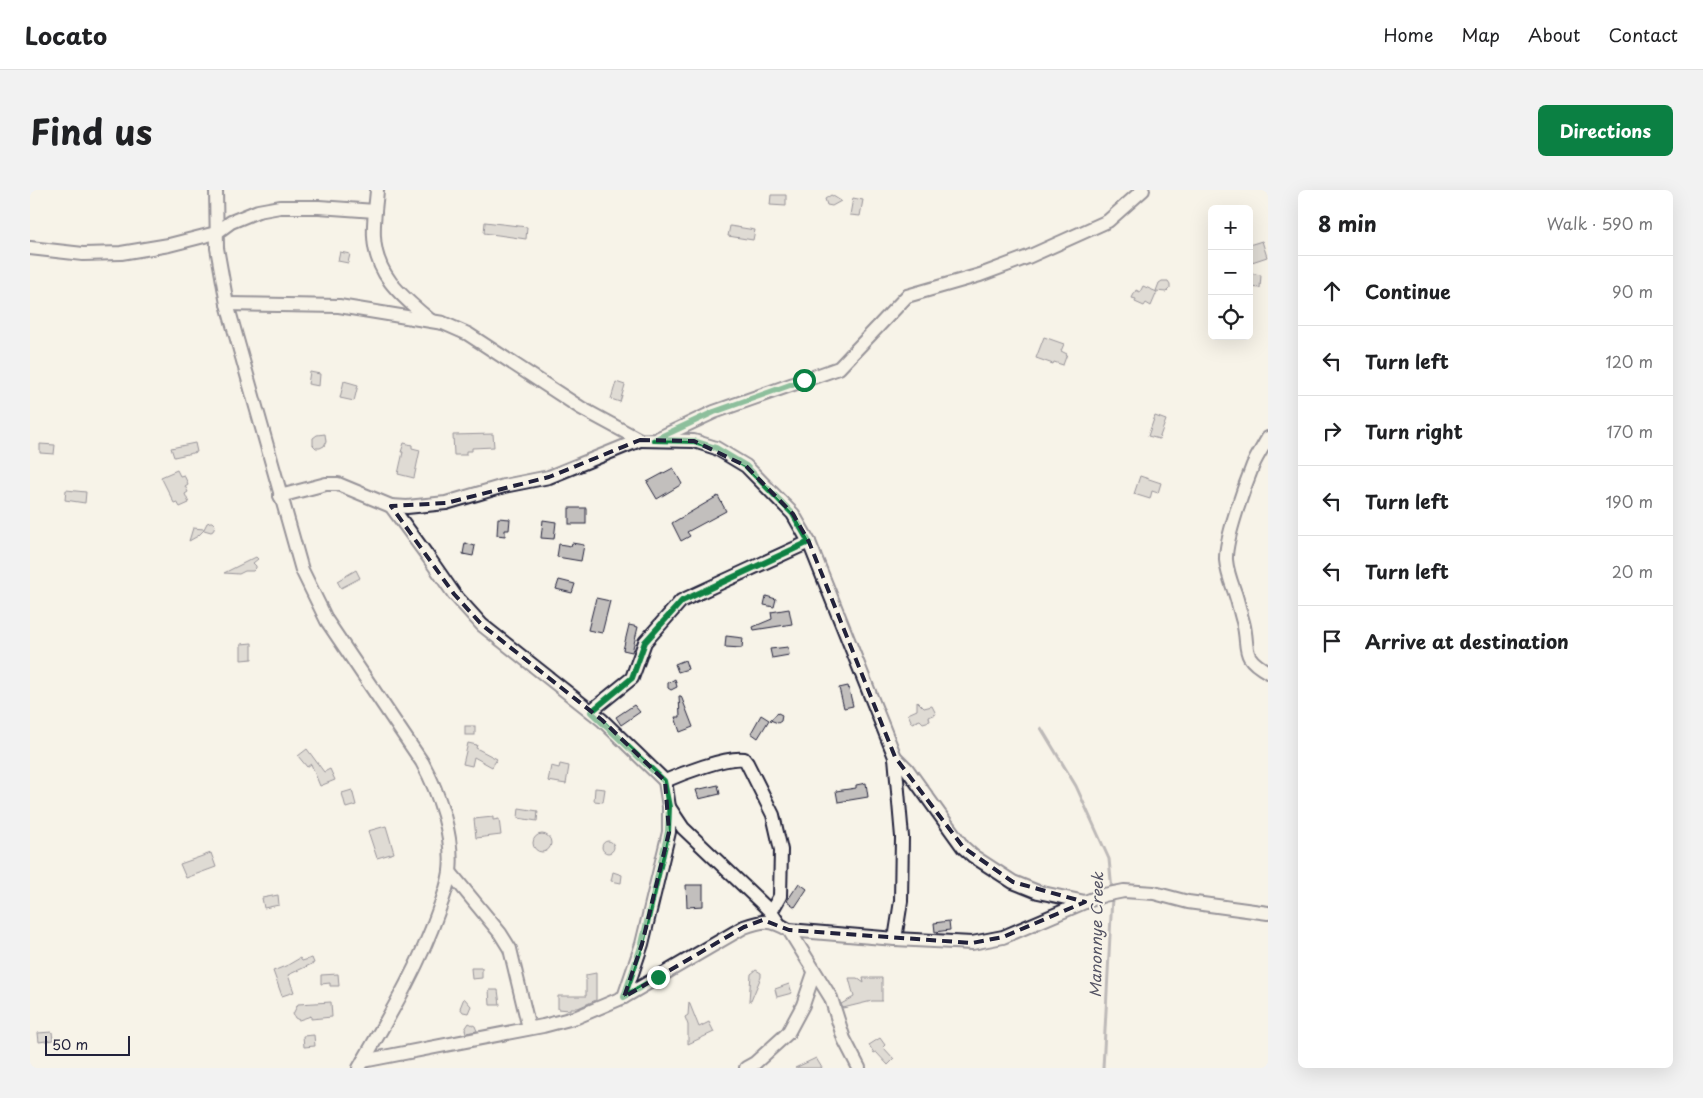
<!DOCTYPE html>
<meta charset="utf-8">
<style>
body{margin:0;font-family:"Playpen Sans",sans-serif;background:#f2f2f2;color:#202124}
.controls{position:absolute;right:15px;top:15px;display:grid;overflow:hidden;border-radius:8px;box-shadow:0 5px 20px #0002}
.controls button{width:45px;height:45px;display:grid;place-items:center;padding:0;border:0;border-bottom:1px solid #e0e0e0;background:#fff;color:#202124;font:25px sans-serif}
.scale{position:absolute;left:15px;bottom:12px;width:85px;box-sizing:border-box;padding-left:5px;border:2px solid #22223b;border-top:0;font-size:14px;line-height:18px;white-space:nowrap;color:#22223b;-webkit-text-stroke:4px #f7f3e8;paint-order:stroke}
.stop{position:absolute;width:15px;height:15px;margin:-11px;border:4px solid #0b8043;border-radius:50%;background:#fff}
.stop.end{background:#0b8043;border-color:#fff;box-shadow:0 1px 5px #0008}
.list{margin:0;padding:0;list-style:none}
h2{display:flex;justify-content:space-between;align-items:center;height:65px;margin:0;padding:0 20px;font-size:21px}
h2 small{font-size:16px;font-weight:400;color:#757577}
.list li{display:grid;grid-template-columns:32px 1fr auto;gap:15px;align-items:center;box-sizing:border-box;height:70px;padding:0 20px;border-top:1px solid #e0e0e0}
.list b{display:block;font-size:19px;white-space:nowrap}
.list em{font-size:16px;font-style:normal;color:#757577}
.icon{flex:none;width:28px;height:28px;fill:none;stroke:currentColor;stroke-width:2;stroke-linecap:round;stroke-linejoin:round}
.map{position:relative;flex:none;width:1238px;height:878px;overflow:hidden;border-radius:8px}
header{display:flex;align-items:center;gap:30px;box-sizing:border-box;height:70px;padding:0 25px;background:#fff;border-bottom:1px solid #e0e0e0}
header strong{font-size:24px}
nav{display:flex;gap:28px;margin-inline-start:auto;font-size:18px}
.intro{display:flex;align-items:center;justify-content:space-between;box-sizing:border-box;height:120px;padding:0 30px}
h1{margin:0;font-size:35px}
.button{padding:12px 22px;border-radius:8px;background:#0b8043;color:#fff;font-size:18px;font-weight:700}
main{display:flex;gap:30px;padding:0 30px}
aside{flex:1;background:#fff;border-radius:8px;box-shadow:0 5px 20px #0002}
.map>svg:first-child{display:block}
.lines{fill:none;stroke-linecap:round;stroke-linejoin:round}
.stream{stroke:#76747f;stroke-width:3}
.building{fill:#c2bfbd;stroke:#22223b}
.street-casing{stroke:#22223b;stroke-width:16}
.street{stroke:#f7f3e8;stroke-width:12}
.route{stroke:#0b8043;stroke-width:6}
.marked{fill:none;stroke:#22223b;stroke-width:4;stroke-dasharray:10 6;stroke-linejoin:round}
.labels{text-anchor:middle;stroke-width:4;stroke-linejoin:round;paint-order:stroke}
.water-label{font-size:15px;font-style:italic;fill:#535263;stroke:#f7f3e8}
</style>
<header>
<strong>Locato</strong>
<nav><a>Home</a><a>Map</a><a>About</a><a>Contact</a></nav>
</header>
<div class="intro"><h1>Find us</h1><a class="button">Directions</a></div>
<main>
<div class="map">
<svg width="1238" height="878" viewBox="0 0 1238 878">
<rect width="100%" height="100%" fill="#f7f3e8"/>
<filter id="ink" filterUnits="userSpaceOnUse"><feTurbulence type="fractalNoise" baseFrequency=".02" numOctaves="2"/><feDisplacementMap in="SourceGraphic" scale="10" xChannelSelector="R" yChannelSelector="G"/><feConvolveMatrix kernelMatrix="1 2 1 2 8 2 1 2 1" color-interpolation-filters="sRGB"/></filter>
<g filter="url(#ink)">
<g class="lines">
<g class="stream">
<polyline points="1011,538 1046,596 1079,669 1082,701"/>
<polyline points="1073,878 1082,707"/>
</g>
</g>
<g class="building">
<polygon points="741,5 756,5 756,16 740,15"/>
<polygon points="801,5 803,6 811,11 802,16 797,15 795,9"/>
<polygon points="823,8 833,10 830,26 820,25"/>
<polygon points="455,32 497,37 496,49 454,43"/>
<polygon points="700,36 725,40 723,50 698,46"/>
<polygon points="1232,51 1237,67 1219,73 1219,55"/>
<polygon points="310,62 320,64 318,73 308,71"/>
<polygon points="1219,83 1231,85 1230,98 1219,97"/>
<polygon points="1132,91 1138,91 1140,94 1140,98 1136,102 1126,101 1129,93"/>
<polygon points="1113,96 1127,102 1121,116 1116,113 1114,116 1105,112 1106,109 1102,108 1106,100 1110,102"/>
<polygon points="1014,147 1034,154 1031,161 1037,164 1033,175 1024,172 1023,174 1006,168"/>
<polygon points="280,182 290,184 289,196 278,194"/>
<polygon points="314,191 328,195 324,211 310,208"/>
<polygon points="586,192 595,195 590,212 581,209"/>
<polygon points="1125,226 1136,230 1129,249 1118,246"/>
<polygon points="295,244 296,252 294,256 290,258 286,258 283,255 283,248 287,245"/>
<polygon points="463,244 464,257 442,258 442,261 436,261 436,265 424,265 423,245"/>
<polygon points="165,253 167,262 144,267 141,258"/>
<polygon points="374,253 382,255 382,258 390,260 384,288 368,284 373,262 371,262"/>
<polygon points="10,254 25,255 24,264 10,263"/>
<polygon points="643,278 652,294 627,309 617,292"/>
<polygon points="147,280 150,286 154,285 158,294 155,296 158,302 155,304 159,313 150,317 147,312 144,313 131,287"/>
<polygon points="1110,286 1131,293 1128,303 1122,301 1120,309 1104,304"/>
<polygon points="36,300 56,302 55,313 35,310"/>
<polygon points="688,306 696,321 657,342 660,346 651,351 642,333"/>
<rect x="539" y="318" width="17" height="16"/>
<polygon points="468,328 480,329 479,340 475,340 475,346 467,345"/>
<polygon points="513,330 526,332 524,349 511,348"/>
<polygon points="180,332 182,332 185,335 183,341 181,342 174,340 168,346 159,351 163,338 174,339 177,333"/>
<polygon points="435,353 445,356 443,366 433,364"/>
<polygon points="542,353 554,355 551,371 527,367 529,354 541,356"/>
<polygon points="226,367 228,369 223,373 226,376 226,378 223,381 215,381 209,384 194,383"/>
<polygon points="326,380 330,388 311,398 307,391"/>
<polygon points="529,390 545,394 542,403 526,399"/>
<polygon points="736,406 746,409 744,417 734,415"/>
<polygon points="566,408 580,411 572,443 558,440"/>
<polygon points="759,419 762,434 724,440 723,437 742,429 741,422"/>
<polygon points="599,435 608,437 602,462 593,460"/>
<polygon points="696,446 713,448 712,458 695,457"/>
<polygon points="222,453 222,469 211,470 211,454"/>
<polygon points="758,457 759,465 742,468 740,459"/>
<polygon points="655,470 658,479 648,482 645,474"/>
<polygon points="645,489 647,497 641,500 638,498 638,493"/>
<polygon points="818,496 823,516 814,518 809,498"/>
<polygon points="649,506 651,506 663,537 650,542 645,527 650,527"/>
<polygon points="887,511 894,518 902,516 906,524 899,527 900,531 893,533 890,530 882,533 878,524 887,520"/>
<polygon points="604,515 610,522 591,535 586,527"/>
<polygon points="748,523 752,525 751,531 748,533 740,530"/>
<polygon points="731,525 739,530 728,548 721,543"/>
<rect x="435" y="536" width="10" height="9"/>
<polygon points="438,553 447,555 446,558 467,569 462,577 444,567 442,576 433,574"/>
<polygon points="277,559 294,582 300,579 305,590 290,596 281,574 277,577 268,566"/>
<polygon points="530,574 539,576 536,594 518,591 521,576 529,578"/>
<polygon points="836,593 838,607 808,612 806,601 826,598 826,595"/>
<polygon points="688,595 690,604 669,609 666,600"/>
<polygon points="565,598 575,599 573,612 564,611"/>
<polygon points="322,600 326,615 316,618 312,603"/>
<polygon points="489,618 508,621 507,631 488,628"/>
<polygon points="463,627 463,630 469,629 471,645 446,648 444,629"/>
<polygon points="356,636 364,663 347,668 338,641"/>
<circle cx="512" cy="653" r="9"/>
<circle cx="578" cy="657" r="6"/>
<polygon points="181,663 186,677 156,688 150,674"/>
<polygon points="583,682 592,685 591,693 581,691"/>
<polygon points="769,693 777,699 765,717 757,711"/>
<polygon points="656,695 673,695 673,716 657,717"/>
<polygon points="248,705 249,715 234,718 232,708"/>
<polygon points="919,731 920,740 905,742 904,733"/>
<polygon points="270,768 272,771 282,768 284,773 258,785 264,802 252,806 243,781 258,775"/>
<polygon points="441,778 452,778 452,788 442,789"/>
<polygon points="726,780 731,783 731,787 721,811 719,811 721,784"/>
<polygon points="566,783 566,810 548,818 540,818 540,820 528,819 528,806 556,806 556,785"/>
<polygon points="308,784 309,796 300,796 300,793 291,794 291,785"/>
<polygon points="819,788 827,788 834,793 833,788 852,788 852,811 842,811 813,818 811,814 824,807"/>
<polygon points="759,794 762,803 747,807 745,799"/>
<polygon points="459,800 468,800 470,815 460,815"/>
<polygon points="434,808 441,816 438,823 433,822 430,818"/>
<polygon points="301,812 302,827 281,829 281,826 269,830 265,828 263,824 268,814"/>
<polygon points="659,812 669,837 679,832 684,842 658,854 658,835 655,827 658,825"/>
<polygon points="439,833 445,836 447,841 436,843 435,839"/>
<polygon points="22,842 23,850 9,852 8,843"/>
<polygon points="284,845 285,856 274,857 273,846"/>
<polygon points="850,848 855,855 853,857 864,869 858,875 846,862 844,863 839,855"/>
<polygon points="786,868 792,878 765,878"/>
</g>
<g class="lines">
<defs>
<g id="street">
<path d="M186,0L187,58L197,114L272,380L297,431L392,572C409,603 424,646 420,682C418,695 413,709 408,722C389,777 358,828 329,878"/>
<path d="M347,0C346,15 343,31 344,47C346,87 373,107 401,131"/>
<polyline points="0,58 53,64 91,63 139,55 186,43 201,32 228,21 250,17 289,17 345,21"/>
<polyline points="197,114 309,116 413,133 438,144 551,218 610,250 664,251 686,258 716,276 763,324 779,352 865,567 877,579 933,657 943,666 983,692 1008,702 1055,712"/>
<polyline points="629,248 684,222 809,178 877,106 950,85 998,67 1078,31 1113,0"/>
<path d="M1238,248C1233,257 1227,266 1223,275C1215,295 1195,349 1196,370C1197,382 1201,392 1205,403C1208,412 1210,422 1213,432C1220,459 1209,466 1238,482"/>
<polyline points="250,306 296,294 308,294 361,316 377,317 416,313 474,296 519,287 610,250"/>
<path d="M361,316L399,368L424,404L452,435L572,530L635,591C651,584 697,566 714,569L717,573L743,625L751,660L750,706L741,722L749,734"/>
<polyline points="561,521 602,488 615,452 651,411 779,352"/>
<polyline points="865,567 872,647 871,711 865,749"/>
<polyline points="639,617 653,638 741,722"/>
<polyline points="420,682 470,743 480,759 499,838"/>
<polyline points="759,740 801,808 814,849 829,878"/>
<polyline points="594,807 612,754 639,642 639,617 635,591"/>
<path d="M333,871L513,836L547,827L594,807L714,737C733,730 741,729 759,740L865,749L942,753L973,747L1055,712L1074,705L1094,701L1124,703L1158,712L1238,723"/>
<polyline points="716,878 725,873 758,843 773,815 784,783"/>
</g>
</defs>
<use href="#street" class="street-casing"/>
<use href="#street" class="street"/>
</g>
</g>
<g class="lines" filter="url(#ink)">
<polyline class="route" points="628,787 594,807 612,754 638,642 639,617 634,591 561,522 602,488 615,452 652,411 779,352 763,324 716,276 686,258 664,251 624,250 684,222 774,190"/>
</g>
<path d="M0 0H1238V878H0ZM610,250L664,251L716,276L763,324L779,352L865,567L933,657L983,692L1055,712L973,747L942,753L759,740L733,730L714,737L594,807L612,754L639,642L635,591L572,530L452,435L424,404L361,316L416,313L519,287Z" fill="#f7f3e8" fill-opacity=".55" fill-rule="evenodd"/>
<path class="marked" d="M610,250L664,251L716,276L763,324L779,352L865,567L933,657L983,692L1055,712L973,747L942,753L759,740L733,730L714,737L594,807L612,754L639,642L635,591L572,530L452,435L424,404L361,316L416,313L519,287Z"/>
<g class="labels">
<g class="water-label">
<text transform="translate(1067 745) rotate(-89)" y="5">Manonnye Creek</text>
</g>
</g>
</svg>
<div class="controls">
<button>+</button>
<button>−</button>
<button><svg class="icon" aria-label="locate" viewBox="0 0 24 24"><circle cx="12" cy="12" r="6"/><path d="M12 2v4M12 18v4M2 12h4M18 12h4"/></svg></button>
</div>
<div class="scale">50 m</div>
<div class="stop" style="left:774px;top:190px"></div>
<div class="stop end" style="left:628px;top:787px"></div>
</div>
<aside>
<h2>8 min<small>Walk · 590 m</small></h2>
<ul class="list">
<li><svg class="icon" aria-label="ahead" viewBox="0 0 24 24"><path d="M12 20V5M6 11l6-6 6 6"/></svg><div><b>Continue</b></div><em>90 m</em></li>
<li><svg class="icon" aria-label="left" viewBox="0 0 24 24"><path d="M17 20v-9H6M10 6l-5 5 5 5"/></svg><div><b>Turn left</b></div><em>120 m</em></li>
<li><svg class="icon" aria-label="right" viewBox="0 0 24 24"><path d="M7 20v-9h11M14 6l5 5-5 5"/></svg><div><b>Turn right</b></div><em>170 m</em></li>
<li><svg class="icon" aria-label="left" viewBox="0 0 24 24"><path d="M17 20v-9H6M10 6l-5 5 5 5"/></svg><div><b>Turn left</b></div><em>190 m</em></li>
<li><svg class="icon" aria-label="left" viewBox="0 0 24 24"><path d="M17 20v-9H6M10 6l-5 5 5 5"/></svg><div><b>Turn left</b></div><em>20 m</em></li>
<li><svg class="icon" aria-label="arrive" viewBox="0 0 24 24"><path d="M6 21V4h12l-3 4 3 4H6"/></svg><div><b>Arrive at destination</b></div></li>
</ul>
</aside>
</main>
